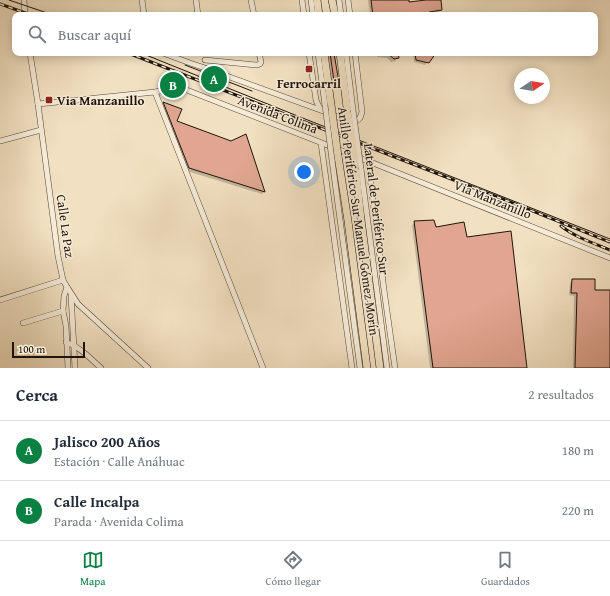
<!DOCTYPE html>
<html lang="es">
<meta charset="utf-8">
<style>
body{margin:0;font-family:"Gentium Book Plus",serif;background:#f6f6f7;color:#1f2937}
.compass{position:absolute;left:514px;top:68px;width:36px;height:36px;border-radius:50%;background:#fff;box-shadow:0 2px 10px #0003;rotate:78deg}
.scale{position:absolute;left:12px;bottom:10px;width:73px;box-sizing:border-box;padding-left:4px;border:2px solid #20140b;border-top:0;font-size:11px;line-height:14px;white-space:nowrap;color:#20140b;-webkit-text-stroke:3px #f6ebd7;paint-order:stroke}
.you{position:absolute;left:304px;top:172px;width:14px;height:14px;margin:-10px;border:3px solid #fff;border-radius:50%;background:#1a73e8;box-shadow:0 0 0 6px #1a73e833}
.badge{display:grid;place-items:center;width:26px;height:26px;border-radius:50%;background:#0b8043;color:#fff;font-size:13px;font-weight:700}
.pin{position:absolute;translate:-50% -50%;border:2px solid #fff;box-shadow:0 1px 4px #0006}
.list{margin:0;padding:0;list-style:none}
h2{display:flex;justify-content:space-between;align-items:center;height:52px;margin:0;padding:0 16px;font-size:17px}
h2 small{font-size:13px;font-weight:400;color:#747a83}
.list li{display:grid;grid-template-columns:26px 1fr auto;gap:12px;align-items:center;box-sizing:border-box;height:60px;padding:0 16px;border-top:1px solid #e0e1e3}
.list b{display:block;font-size:15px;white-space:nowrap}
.list p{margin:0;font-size:13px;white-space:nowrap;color:#747a83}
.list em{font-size:13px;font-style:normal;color:#747a83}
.icon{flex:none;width:22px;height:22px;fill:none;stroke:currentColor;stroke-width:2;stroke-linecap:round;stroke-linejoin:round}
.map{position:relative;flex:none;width:610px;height:368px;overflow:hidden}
.search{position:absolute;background:#fff;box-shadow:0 2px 10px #0003;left:12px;right:12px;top:12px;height:44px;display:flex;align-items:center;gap:10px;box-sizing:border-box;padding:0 14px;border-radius:8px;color:#747a83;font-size:15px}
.sheet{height:172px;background:#fff}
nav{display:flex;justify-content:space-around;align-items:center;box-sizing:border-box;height:56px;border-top:1px solid #e0e1e3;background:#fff;font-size:11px;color:#747a83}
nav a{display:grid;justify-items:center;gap:2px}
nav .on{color:#0b8043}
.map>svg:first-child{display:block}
.shadow{fill:#0003}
.building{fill:#e0a691;stroke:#20140b}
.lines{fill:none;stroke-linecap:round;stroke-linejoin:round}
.minor-casing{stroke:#544738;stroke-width:6}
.highway-casing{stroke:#20140b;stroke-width:8}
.minor{stroke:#f6ebd7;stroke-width:5}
.highway{stroke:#f1e0c1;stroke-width:7}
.tram{stroke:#20140b;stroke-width:1}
.rail-casing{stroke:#20140b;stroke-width:3}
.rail{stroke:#f6ebd7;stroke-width:1.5;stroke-dasharray:4.5;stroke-linecap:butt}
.minor-bridge-casing{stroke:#544738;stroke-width:6;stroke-linecap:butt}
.highway-bridge-casing{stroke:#20140b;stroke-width:8;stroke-linecap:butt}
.minor-bridge{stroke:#f6ebd7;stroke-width:5}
.highway-bridge{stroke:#f1e0c1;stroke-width:7}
.poi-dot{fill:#8f2418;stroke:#f6ebd7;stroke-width:1.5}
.labels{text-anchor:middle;stroke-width:3;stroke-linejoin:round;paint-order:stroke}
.poi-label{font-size:13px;font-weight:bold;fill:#20140b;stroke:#f6ebd7}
.street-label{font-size:13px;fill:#20140b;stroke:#f6ebd7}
</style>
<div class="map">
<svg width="610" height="368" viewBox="0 0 610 368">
<rect width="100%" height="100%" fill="#f1e0c1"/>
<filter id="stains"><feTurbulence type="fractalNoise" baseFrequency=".005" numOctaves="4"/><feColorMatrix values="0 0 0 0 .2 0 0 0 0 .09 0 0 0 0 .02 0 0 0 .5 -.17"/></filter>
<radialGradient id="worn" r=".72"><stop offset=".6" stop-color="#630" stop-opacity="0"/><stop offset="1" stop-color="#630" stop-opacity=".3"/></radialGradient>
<g class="shadow">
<polygon points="368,0 408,0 408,3 426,0 440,0 441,10 438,12 429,15 370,15"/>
<polygon points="328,53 333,53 337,76 332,82"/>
<polygon points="377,53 402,53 400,55 397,56 398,58 395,61 391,62 387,58 377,57"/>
<polygon points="413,53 434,53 425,65 414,62"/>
<polygon points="163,103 180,109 176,121 264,192 262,194 187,171 161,105"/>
<polygon points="415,222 435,228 526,368 430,368 412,225"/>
<polygon points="573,280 594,291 610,291 610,368 573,368 574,296 569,295 570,283"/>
</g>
<g class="building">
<polygon points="371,0 409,0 409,2 426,0 441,0 442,10 429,12 430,15 373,15"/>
<polygon points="330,53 334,53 338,77 334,81"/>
<polygon points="387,53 398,53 399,58 394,59"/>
<polygon points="415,53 436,53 429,63 416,60"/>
<polygon points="163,102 182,109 177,121 231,141 246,134 265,192 189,168"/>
<polygon points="434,220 436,227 464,222 467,237 511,231 527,368 433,368 414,221"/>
<polygon points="572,279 595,279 595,290 610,290 610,368 575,368 577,293 571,293"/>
</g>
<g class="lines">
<defs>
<g id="minor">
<polyline points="24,0 25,15"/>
<polyline points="142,0 144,15"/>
<polyline points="196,0 198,15"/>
<polyline points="251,0 254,15"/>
<polyline points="302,0 304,15"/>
<polyline points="311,0 313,15"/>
<polyline points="339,0 341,15"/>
<polyline points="348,0 350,15"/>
<polyline points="30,53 38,104 58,256 63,280 67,287 78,304 148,368"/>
<polyline points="163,53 190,63 205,68 323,111"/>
<polyline points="309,53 316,100 319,107 322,110"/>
<polyline points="318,53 325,105"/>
<polyline points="346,53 353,110"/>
<polyline points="205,60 257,65 260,64 261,62 259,53"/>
<polyline points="155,92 263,368"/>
<polyline points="38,104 155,92 179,87 368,161 610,258"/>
<polyline points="331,114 351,123 354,123 360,118 362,112 355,53"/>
<polyline points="0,141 41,130"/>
<polyline points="321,143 352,368"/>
<polyline points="332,160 360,368"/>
<polyline points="368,161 384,290 395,368"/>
<polyline points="361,169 387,368"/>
<polyline points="67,287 64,296 63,311 66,326 68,368"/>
<polyline points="71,295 75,368"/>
<polyline points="0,300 63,280"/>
<polyline points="23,323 63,311"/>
<path d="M66,342C80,347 90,358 101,368"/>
</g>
<g id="highway">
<polyline points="317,0 319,15"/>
<polyline points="332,0 335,15"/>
<polyline points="324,53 332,112"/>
<polyline points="340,53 348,115"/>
<polyline points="338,156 348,221 367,368"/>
<polyline points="355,163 361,219 380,368"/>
</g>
</defs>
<use href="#minor" class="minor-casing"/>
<use href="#highway" class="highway-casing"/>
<use href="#minor" class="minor"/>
<use href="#highway" class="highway"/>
<g class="tram">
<polyline points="9,0 53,15"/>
<polyline points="141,53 295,115 610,239"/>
<polyline points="185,65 252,91"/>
</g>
<defs>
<g id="rail">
<polyline points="0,4 31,15"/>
<polyline points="128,53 505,200 610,242"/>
<path d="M561,226C575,237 593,243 610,250"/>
</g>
</defs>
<use href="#rail" class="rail-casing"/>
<use href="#rail" class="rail"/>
<defs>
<g id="minor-bridge">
<polyline points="325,105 332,160"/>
<polyline points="353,110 361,169"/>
</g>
<g id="highway-bridge">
<polyline points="332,112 338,156"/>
<polyline points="348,115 355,163"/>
</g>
</defs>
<use href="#minor-bridge" class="minor-bridge-casing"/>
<use href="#highway-bridge" class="highway-bridge-casing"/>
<use href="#minor-bridge" class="minor-bridge"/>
<use href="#highway-bridge" class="highway-bridge"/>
</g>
<g class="poi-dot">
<rect x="305" y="65" width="8" height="8" rx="2"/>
<rect x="45" y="96" width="8" height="8" rx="2"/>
</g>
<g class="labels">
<g class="poi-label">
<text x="309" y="88">Ferrocarril</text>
<text x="57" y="105" text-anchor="start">Via Manzanillo</text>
</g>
<g class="street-label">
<text transform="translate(278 114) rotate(21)" y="5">Avenida Colima</text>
<text transform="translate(493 199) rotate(22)" y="5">Via Manzanillo</text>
<text transform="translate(377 209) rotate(83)" y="5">Lateral de Periférico Sur</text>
<text transform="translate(359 221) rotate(82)" y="5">Anillo Periférico Sur Manuel Gómez Morín</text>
<text transform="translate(66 226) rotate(82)" y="5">Calle La Paz</text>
</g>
</g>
<rect width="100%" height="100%" filter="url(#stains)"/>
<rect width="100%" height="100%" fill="url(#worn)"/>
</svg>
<svg class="compass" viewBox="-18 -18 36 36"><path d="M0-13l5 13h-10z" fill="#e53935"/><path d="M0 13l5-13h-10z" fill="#747a83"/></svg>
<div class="scale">100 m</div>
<div class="you"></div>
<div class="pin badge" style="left:214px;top:79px">A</div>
<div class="pin badge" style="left:173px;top:85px">B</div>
<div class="search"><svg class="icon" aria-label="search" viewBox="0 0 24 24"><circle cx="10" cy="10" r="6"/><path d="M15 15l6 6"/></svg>Buscar aquí</div>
</div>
<section class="sheet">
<h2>Cerca<small>2 resultados</small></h2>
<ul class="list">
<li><span class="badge">A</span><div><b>Jalisco 200 Años</b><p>Estación · Calle Anáhuac</p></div><em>180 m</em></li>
<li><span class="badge">B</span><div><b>Calle Incalpa</b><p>Parada · Avenida Colima</p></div><em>220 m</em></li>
</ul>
</section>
<nav>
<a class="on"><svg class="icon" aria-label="map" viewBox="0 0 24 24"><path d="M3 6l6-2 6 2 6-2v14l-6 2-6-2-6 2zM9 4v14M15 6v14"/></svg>Mapa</a>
<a><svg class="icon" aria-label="directions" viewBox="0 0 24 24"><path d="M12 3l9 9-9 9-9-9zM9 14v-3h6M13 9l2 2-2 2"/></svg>Cómo llegar</a>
<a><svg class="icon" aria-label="saved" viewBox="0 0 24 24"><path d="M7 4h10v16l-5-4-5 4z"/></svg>Guardados</a>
</nav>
